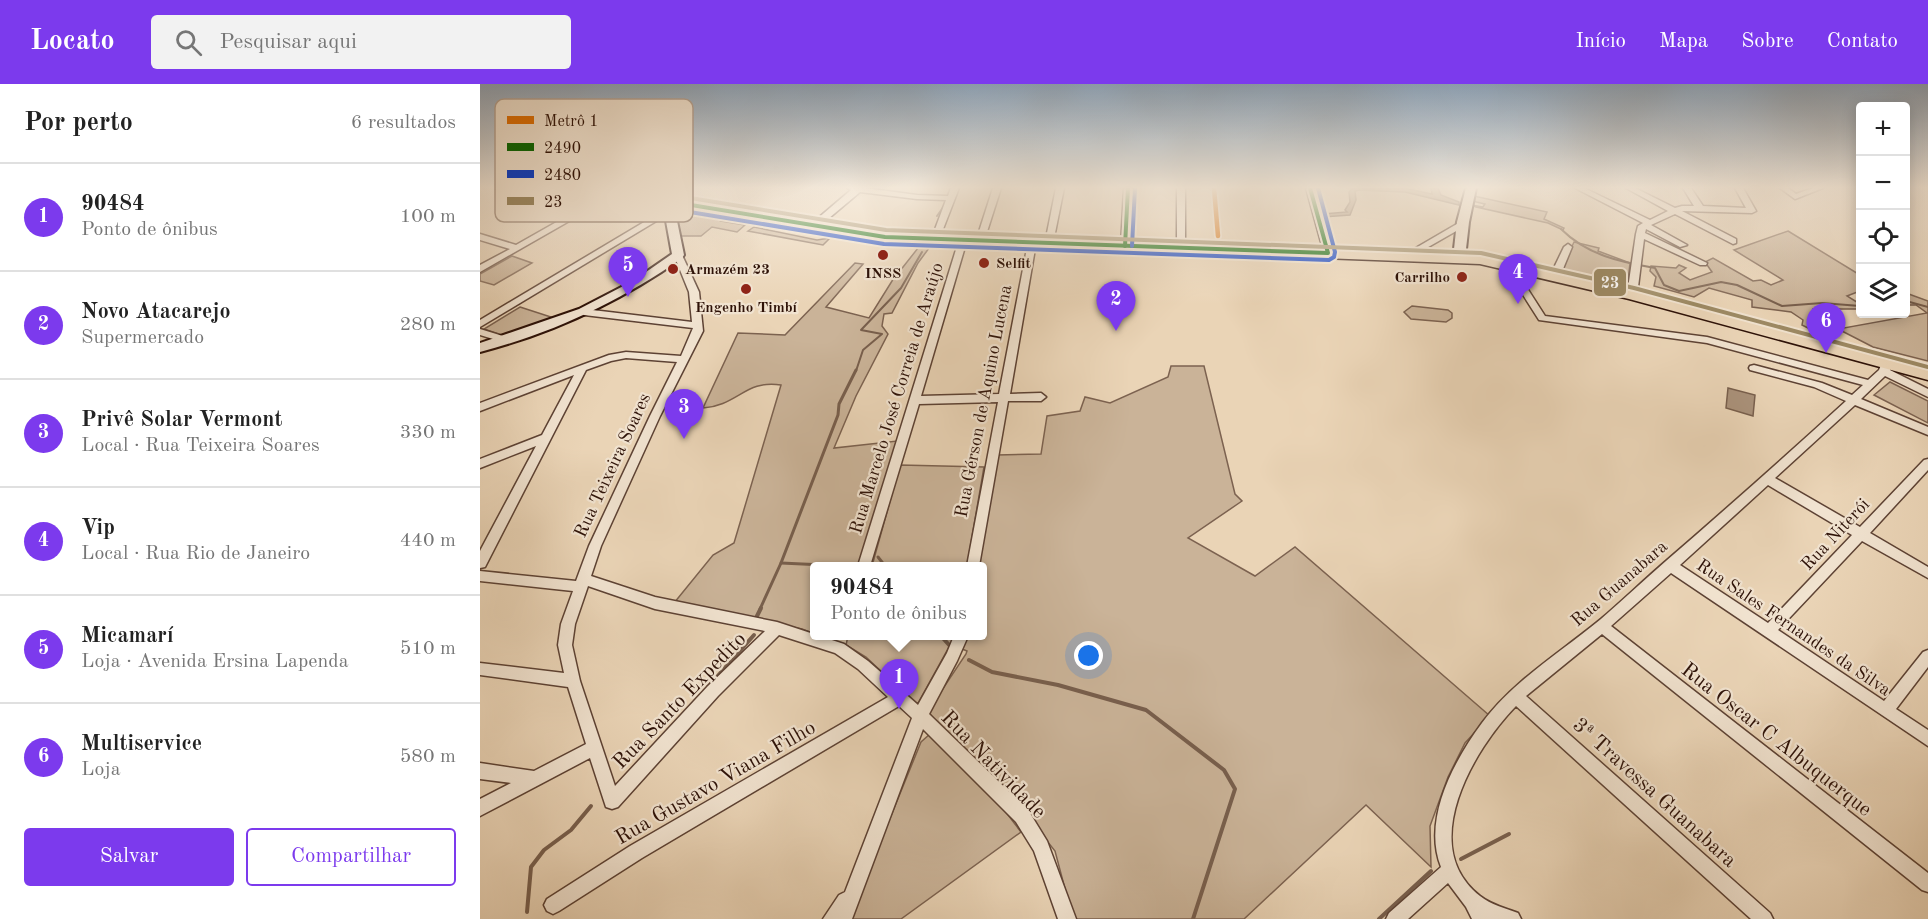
<!DOCTYPE html>
<html lang="pt">
<meta charset="utf-8">
<style>
body{margin:0;font-family:"Old Standard TT",serif;background:#f2f2f2;color:#222}
.controls{position:absolute;right:18px;top:18px;display:grid;overflow:hidden;border-radius:6px;box-shadow:0 3px 15px #0003}
.controls button{width:54px;height:54px;display:grid;place-items:center;padding:0;border:0;border-bottom:2px solid #e0e0e0;background:#fff;color:#222;font:30px sans-serif}
.you{position:absolute;left:609px;top:572px;width:21px;height:21px;margin:-15px;border:4px solid #fff;border-radius:50%;background:#1a73e8;box-shadow:0 0 0 9px #1a73e833}
.badge{display:grid;place-items:center;width:39px;height:39px;border-radius:50%;background:#7c3aed;color:#fff;font-size:20px;font-weight:700}
.pin{position:absolute;translate:-50% -50px;filter:drop-shadow(0 2px 3px #0008)}
.pin::after{content:'';position:absolute;top:32px;width:21px;height:18px;background:inherit;clip-path:polygon(0 0,100% 0,50% 100%)}
.popup{position:absolute;left:330px;top:478px;width:177px;height:78px;box-sizing:border-box;display:grid;place-content:center;border-radius:6px;background:#fff;filter:drop-shadow(0 2px 4px #0005);font-size:20px;white-space:nowrap;color:#767676}
.popup b{font-size:22px;color:#222}
.popup::after{content:'';position:absolute;left:50%;top:100%;margin-left:-12px;border:12px solid transparent;border-top-color:#fff}
.list{margin:0;padding:0;list-style:none}
h2{display:flex;justify-content:space-between;align-items:center;height:78px;margin:0;padding:0 24px;font-size:26px}
h2 small{font-size:20px;font-weight:400;color:#767676}
.list li{display:grid;grid-template-columns:39px 1fr auto;gap:18px;align-items:center;box-sizing:border-box;height:108px;padding:0 24px;border-top:2px solid #e0e0e0}
.list b{display:block;font-size:22px;white-space:nowrap}
.list p{margin:0;font-size:20px;white-space:nowrap;color:#767676}
.list em{font-size:20px;font-style:normal;color:#767676}
.actions{display:flex;gap:12px;padding:18px 24px}
.actions a{flex:1;padding:14px 0;border:2px solid #7c3aed;border-radius:6px;text-align:center;font-size:21px;color:#7c3aed}
.actions .main{background:#7c3aed;color:#fff}
.icon{flex:none;width:33px;height:33px;fill:none;stroke:currentColor;stroke-width:2;stroke-linecap:round;stroke-linejoin:round}
.map{position:relative;flex:none;width:1448px;height:835px;overflow:hidden}
header{display:flex;align-items:center;gap:36px;box-sizing:border-box;height:84px;padding:0 30px;background:#7c3aed;color:#fff}
header strong{font-size:28px}
nav{display:flex;gap:33px;margin-inline-start:auto;font-size:21px}
.search{width:420px;height:54px;background:#f2f2f2;display:flex;align-items:center;gap:15px;box-sizing:border-box;padding:0 21px;border-radius:6px;color:#767676;font-size:22px}
main{display:flex}
aside{flex:1;background:#fff}
.map>svg:first-child{display:block}
.green{fill:#cab398;stroke:#7c6250;stroke-width:1.5}
.water{fill:#aa927b;stroke:#785f4d;stroke-width:1.5}
.lines{fill:none;stroke-linecap:round;stroke-linejoin:round}
.stream-far2{stroke:#785f4d;stroke-width:2}
.stream-far1{stroke:#785f4d;stroke-width:3}
.stream{stroke:#785f4d;stroke-width:4}
.street-casing{stroke:#5d4234;stroke-width:3}
.secondary-casing{stroke:#2e1208;stroke-width:4}
.primary-casing{stroke:#2e1208;stroke-width:3}
.street{fill:#f1e3d0;fill-rule:evenodd}
.secondary{fill:#f1e3d0;fill-rule:evenodd}
.primary{fill:#ead4b6;fill-rule:evenodd}
.bus-1-casing{stroke:#f1e3d0;stroke-width:8}
.bus-2-casing{stroke:#f1e3d0;stroke-width:8}
.bus-3-casing{stroke:#f1e3d0;stroke-width:8}
.bus-1{stroke:#006400;stroke-width:4}
.bus-2{stroke:#043bc9;stroke-width:4}
.bus-3{stroke:#9d8a64;stroke-width:4}
.metro-1-casing{stroke:#f1e3d0;stroke-width:8}
.metro-1{stroke:#de6f05;stroke-width:4.5}
.poi-dot{fill:#8f2418;stroke:#f1e3d0;stroke-width:2}
.labels{text-anchor:middle;stroke-width:4.5;stroke-linejoin:round;paint-order:stroke}
.far-poi-label{font-size:15px;font-weight:bold;fill:#2e1208;stroke:#f1e3d0;text-anchor:start}
.street-label{font-size:18px;fill:#2e1208;stroke:#f1e3d0}
.near-street-label{font-size:21px;fill:#2e1208;stroke:#f1e3d0}
.key{fill:#f1e3d0;stroke:#b6a494;stroke-width:1.5}
.key-label{font-size:16px;fill:#2e1208}
.line-badge{stroke:#f1e3d0;stroke-width:2}
.badge-label{font-size:16px;text-anchor:middle;font-weight:bold;fill:#fff}
</style>
<header>
<strong>Locato</strong>
<div class="search"><svg class="icon" aria-label="search" viewBox="0 0 24 24"><circle cx="10" cy="10" r="6"/><path d="M15 15l6 6"/></svg>Pesquisar aqui</div>
<nav><a>Início</a><a>Mapa</a><a>Sobre</a><a>Contato</a></nav>
</header>
<main>
<aside>
<h2>Por perto<small>6 resultados</small></h2>
<ul class="list">
<li><span class="badge">1</span><div><b>90484</b><p>Ponto de ônibus</p></div><em>100 m</em></li>
<li><span class="badge">2</span><div><b>Novo Atacarejo</b><p>Supermercado</p></div><em>280 m</em></li>
<li><span class="badge">3</span><div><b>Privê Solar Vermont</b><p>Local · Rua Teixeira Soares</p></div><em>330 m</em></li>
<li><span class="badge">4</span><div><b>Vip</b><p>Local · Rua Rio de Janeiro</p></div><em>440 m</em></li>
<li><span class="badge">5</span><div><b>Micamarí</b><p>Loja · Avenida Ersina Lapenda</p></div><em>510 m</em></li>
<li><span class="badge">6</span><div><b>Multiservice</b><p>Loja</p></div><em>580 m</em></li>
</ul>
<div class="actions"><a class="main">Salvar</a><a>Compartilhar</a></div>
</aside>
<div class="map">
<svg width="1448" height="835" viewBox="0 0 1448 835">
<rect width="100%" height="100%" fill="#ead4b6"/>
<filter id="stains"><feTurbulence type="fractalNoise" baseFrequency=".00333" numOctaves="4"/><feColorMatrix values="0 0 0 0 .2 0 0 0 0 .09 0 0 0 0 .02 0 0 0 .5 -.17"/></filter>
<radialGradient id="worn" r=".72"><stop offset=".6" stop-color="#630" stop-opacity="0"/><stop offset="1" stop-color="#630" stop-opacity=".3"/></radialGradient>
<g class="green">
<polygon points="994,112 1067,128 1064,135 1084,144 1083,146 1068,139 996,123 991,121 1003,123 1005,120 992,117"/>
<polygon points="206,127 246,133 241,137 265,141 257,148 232,143 221,152 197,152 198,133"/>
<polygon points="274,143 337,156 350,154 343,161 268,147"/>
<polygon points="1308,147 1380,191 1380,207 1367,212 1380,220 1380,225 1333,225 1334,235 1357,249 1338,243 1336,248 1322,241 1323,236 1311,228 1272,223 1272,216 1229,204 1214,213 1174,202 1176,193 1170,187 1171,182 1196,184 1199,181 1206,184 1199,189 1210,196 1232,188 1225,178 1233,174 1273,197 1281,196 1291,201 1303,196 1254,166"/>
<polygon points="1094,158 1119,164 1118,167 1150,179 1147,205 1080,188"/>
<path d="M442,159L452,160L438,179L412,229L404,230L402,242L408,250L376,312L354,364L417,357L379,482H335V550L322,545L194,519L233,471L254,459L301,301C266,295 257,322 223,324L258,249L305,251L375,179L383,180L346,223L389,234L412,197Z"/>
<polygon points="32,172 52,179 14,201 0,197 0,190"/>
<polygon points="1426,209 1448,217 1448,277 1393,263 1358,245 1447,229 1436,221 1426,221"/>
<polygon points="932,222 968,226 972,229 972,234 966,238 931,235 924,228"/>
<polygon points="40,223 74,234 21,251 4,245"/>
<polygon points="691,282 724,282 755,410 762,417 708,454 775,492 815,463 1010,632 985,659 968,693 950,742 951,783 886,721 764,835 593,835 575,767 527,706 452,633 449,628 452,621 486,570 487,567 482,565 484,552 503,552 503,482 497,482 517,371 561,370 567,332 600,327 605,313 630,319 688,293"/>
<polygon points="1410,298 1448,317 1448,339 1394,311"/>
<polygon points="420,381 504,383 487,482 392,482"/>
<polygon points="368,552 475,552 437,621 386,573 366,561"/>
<polygon points="450,650 525,727 541,748 421,835 369,835 441,658"/>
</g>
<g class="water">
<polygon points="873,104 924,104 952,110 951,104 958,104 961,111 979,118 979,121 925,108 879,106 875,107 876,116 870,131 843,133 843,130 867,128 865,126 870,118 869,108"/>
<polygon points="1248,304 1275,311 1273,332 1246,324"/>
</g>
<g class="lines">
<g class="stream-far2">
<polyline points="457,132 464,122"/>
<path d="M1081,145C1107,171 1140,178 1175,184L1184,201L1199,207L1241,198L1257,201L1302,222L1342,219L1380,222"/>
<polyline points="1426,217 1448,223"/>
<polyline points="376,287 383,266 402,250 381,246 421,204 442,168"/>
</g>
<g class="stream-far1">
<polyline points="398,473 405,482"/>
<polyline points="301,479 365,482"/>
<polyline points="280,525 301,479 358,331 359,320 376,286"/>
</g>
<g class="stream">
<polyline points="276,534 281,524"/>
<polyline points="461,552 470,562"/>
<polyline points="489,576 512,588 578,601 666,626 744,686 755,705 713,835"/>
<polyline points="228,603 274,551"/>
<polyline points="981,775 1029,750"/>
<polyline points="47,828 51,783 64,766 91,746 111,722"/>
<polyline points="899,835 951,787"/>
</g>
<defs>
<g id="street">
<polygon points="199,104 208,104 188,119 182,119 182,115"/>
<polygon points="367,104 385,104 437,111 468,112 471,104 479,104 458,158 451,156 466,116 437,115 380,108 336,145 330,145 330,141 371,106"/>
<polygon points="513,104 521,104 504,157 497,159 496,157"/>
<polygon points="576,104 584,104 573,159 569,162 565,159"/>
<polygon points="644,104 652,104 649,162 645,165 641,162"/>
<polygon points="697,104 705,104 705,164 701,167 697,164"/>
<polygon points="826,104 834,104 852,169 851,171 844,169"/>
<polygon points="1095,104 1104,104 1170,136 1188,127 1146,104 1155,104 1195,124 1202,122 1214,122 1203,104 1211,104 1223,122 1266,124 1255,104 1263,104 1276,127 1272,129 1202,127 1256,155 1256,159 1253,160 1195,130 1171,141 1207,161 1200,163 1166,145 1165,149 1227,179 1226,181 1220,181 1164,155 1157,211 1152,214 1147,211 1156,150 1158,142 1163,139"/>
<polygon points="1300,104 1308,104 1316,110 1333,104 1343,104 1315,115"/>
<polygon points="133,106 140,108 0,188 0,181 30,165 0,156 0,150 36,161"/>
<polygon points="191,122 198,124 0,243 0,236"/>
<polygon points="982,137 985,138 985,142 929,174 926,175 922,172"/>
<polygon points="483,153 487,156 441,312 519,310 548,159 552,156 556,159 530,310 561,309 566,313 561,317 528,317 499,482 487,482 518,318 439,320 390,482 378,482 479,156"/>
<polygon points="1088,160 1092,163 1080,192 1075,195 1072,194 1070,192 1084,163"/>
<path d="M198,168L202,171L219,208L223,247L180,332L121,462L111,492L175,513L297,538L364,560L388,577L438,621L467,569L474,552H488L477,577L449,630L548,726L567,757L596,835H578L554,767L536,738L443,645L372,835H343L359,811L365,808L432,634L419,622L162,774L79,827L73,830L67,827L64,821L67,815L150,762L408,613L378,585L355,569L299,551L238,612L138,723L132,725L126,723L110,674L0,732V715L31,699L0,695V679L54,687L106,660L88,603L0,591V579L84,589L78,561L81,540L93,507L0,497V487L96,497L109,462L170,332L197,278L146,274L131,277L106,286L5,483L0,484V467L56,362L0,384V375L62,351L94,291L0,327V319L129,271L146,268L201,272L213,244L104,231L99,228L104,225L212,238L209,208L194,171ZM108,502L175,525L285,547L228,602L135,702L100,597L92,561L95,540Z"/>
<path d="M1028,178L1031,179L1065,232L1227,253L1388,296L1399,286L1403,276L1407,275L1412,278L1410,286L1448,305V313L1405,292L1381,315L1448,343V351L1375,321L1295,394L1380,443L1444,376L1448,375V386L1390,449L1448,483V494L1382,457L1298,546L1404,617L1443,568L1448,566V583L1416,625L1448,646V662L1191,489L1131,542L1448,789V808L1442,806L1122,550L1046,612L1290,829L1293,835H1271L1036,622C994,665 936,762 1000,812C1011,821 1025,824 1038,829L1041,835H992L986,823L968,799L928,835H906L909,829L961,783C942,735 974,677 1002,639C1033,597 1081,568 1121,535C1143,516 1164,496 1186,477C1246,425 1307,371 1366,317L1334,303L1270,286L1269,284L1270,282L1274,281L1342,299L1372,311L1383,301L1227,259L1059,236L1024,181ZM1288,401L1372,451L1288,539L1200,481Z"/>
<polygon points="0,245 26,253 28,255 23,258 0,251"/>
</g>
<g id="secondary">
<polygon points="986,104 996,104 989,138 985,174 979,178 973,174 977,138"/>
<path d="M195,117L205,119L197,137L204,171L202,174C141,217 73,249 0,268V259L99,225L153,197L192,170L186,137Z"/>
</g>
<polygon id="primary" points="102,104 126,104 405,149 1000,172 1157,208 1448,286 1448,296 1149,215 1000,180 405,157 108,108"/>
</defs>
<use href="#street" class="street-casing"/>
<use href="#secondary" class="secondary-casing"/>
<use href="#primary" class="primary-casing"/>
<use href="#street" class="street"/>
<use href="#secondary" class="secondary"/>
<use href="#primary" class="primary"/>
<defs>
<g id="bus-1">
<polyline points="108,104 405,153 848,169 830,104"/>
<polyline points="645,162 648,104"/>
</g>
<g id="bus-2">
<polyline points="107,111 404,160 849,176 854,173 855,168 838,104"/>
<polyline points="652,162 655,104"/>
</g>
<polyline id="bus-3" points="149,104 406,146 1001,169 1154,204 1448,283"/>
</defs>
<use href="#bus-1" class="bus-1-casing"/>
<use href="#bus-2" class="bus-2-casing"/>
<use href="#bus-3" class="bus-3-casing"/>
<use href="#bus-1" class="bus-1"/>
<use href="#bus-2" class="bus-2"/>
<use href="#bus-3" class="bus-3"/>
<defs>
<polyline id="metro-1" points="734,104 738,152"/>
</defs>
<use href="#metro-1" class="metro-1-casing"/>
<use href="#metro-1" class="metro-1"/>
</g>
<linearGradient id="sky" x2="0" y2="1"><stop stop-color="#8fa6bc"/><stop offset="0.47" stop-color="#f6ecde"/><stop offset="1" stop-color="#f6ecde" stop-opacity="0"/></linearGradient>
<rect width="1448" height="220" fill="url(#sky)"/>
<g class="poi-dot">
<circle cx="403" cy="171" r="6"/>
<circle cx="504" cy="179" r="6"/>
<circle cx="193" cy="185" r="6"/>
<circle cx="982" cy="193" r="6"/>
<circle cx="266" cy="205" r="6"/>
</g>
<g class="labels">
<g class="far-poi-label">
<text x="516" y="184">Selfit</text>
<text x="205" y="190">Armazém 23</text>
<text x="403" y="194" text-anchor="middle">INSS</text>
<text x="970" y="198" text-anchor="end">Carrilho</text>
<text x="266" y="228" text-anchor="middle">Engenho Timbí</text>
</g>
<g class="street-label">
<text transform="translate(416 314) rotate(-73)" y="6">Rua Marcelo José Correia de Araújo</text>
<text transform="translate(503 317) rotate(-79)" y="6">Rua Gérson de Aquino Lucena</text>
<text transform="translate(132 381) rotate(-65)" y="6">Rua Teixeira Soares</text>
<text transform="translate(1355 450) rotate(-47)" y="6">Rua Niterói</text>
<text transform="translate(1139 499) rotate(-41)" y="6">Rua Guanabara</text>
<text transform="translate(1314 543) rotate(34)" y="6">Rua Sales Fernandes da Silva</text>
</g>
<g class="near-street-label">
<text transform="translate(199 616) rotate(-46)" y="7">Rua Santo Expedito</text>
<text transform="translate(1297 655) rotate(38)" y="7">Rua Oscar C Albuquerque</text>
<text transform="translate(514 680) rotate(46)" y="7">Rua Natividade</text>
<text transform="translate(235 698) rotate(-30)" y="7">Rua Gustavo Viana Filho</text>
<text transform="translate(1175 708) rotate(42)" y="7">3ª Travessa Guanabara</text>
</g>
</g>
<rect x="15" y="15" width="198" height="123" rx="9" class="key"/>
<rect x="27" y="32" width="27" height="8" fill="#de6f05"/>
<rect x="27" y="59" width="27" height="8" fill="#006400"/>
<rect x="27" y="86" width="27" height="8" fill="#043bc9"/>
<rect x="27" y="113" width="27" height="8" fill="#9d8a64"/>
<g class="key-label">
<text x="64" y="42">Metrô 1</text>
<text x="64" y="69">2490</text>
<text x="64" y="96">2480</text>
<text x="64" y="123">23</text>
</g>
<rect class="line-badge" x="1113" y="184" width="34" height="29" rx="6" fill="#9d8a64"/>
<g class="badge-label">
<text x="1130" y="204">23</text>
</g>
<rect width="100%" height="100%" filter="url(#stains)"/>
<rect width="100%" height="100%" fill="url(#worn)"/>
</svg>
<div class="controls">
<button>+</button>
<button>−</button>
<button><svg class="icon" aria-label="locate" viewBox="0 0 24 24"><circle cx="12" cy="12" r="6"/><path d="M12 2v4M12 18v4M2 12h4M18 12h4"/></svg></button>
<button><svg class="icon" aria-label="layers" viewBox="0 0 24 24"><path d="M12 4l9 5-9 5-9-5zM3 14l9 5 9-5"/></svg></button>
</div>
<div class="you"></div>
<div class="pin badge" style="left:419px;top:625px">1</div>
<div class="popup"><b>90484</b>Ponto de ônibus</div>
<div class="pin badge" style="left:636px;top:247px">2</div>
<div class="pin badge" style="left:204px;top:355px">3</div>
<div class="pin badge" style="left:1038px;top:220px">4</div>
<div class="pin badge" style="left:148px;top:213px">5</div>
<div class="pin badge" style="left:1346px;top:269px">6</div>
</div>
</main>
